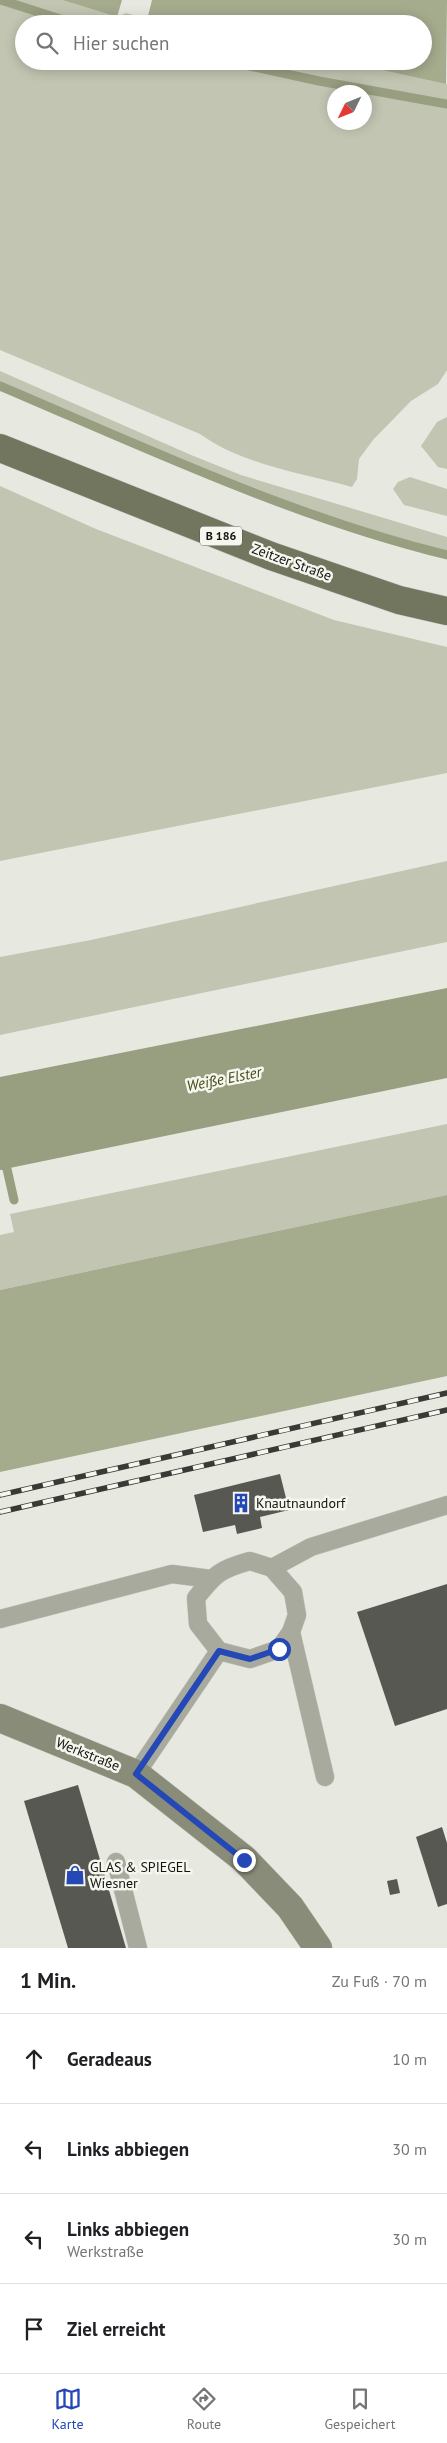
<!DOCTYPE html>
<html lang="de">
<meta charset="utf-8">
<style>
body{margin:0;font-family:"PT Sans",sans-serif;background:#f2f2f2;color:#202124}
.compass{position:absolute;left:327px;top:85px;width:45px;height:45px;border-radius:50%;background:#fff;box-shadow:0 2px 12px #0003;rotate:227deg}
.stop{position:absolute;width:15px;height:15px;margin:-11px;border:4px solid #2548b7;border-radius:50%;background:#fff}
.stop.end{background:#2548b7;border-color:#fff;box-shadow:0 1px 5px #0008}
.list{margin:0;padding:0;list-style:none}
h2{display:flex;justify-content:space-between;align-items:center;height:65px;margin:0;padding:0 20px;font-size:21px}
h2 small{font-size:16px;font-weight:400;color:#757577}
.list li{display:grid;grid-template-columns:32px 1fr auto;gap:15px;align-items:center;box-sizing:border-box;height:90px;padding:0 20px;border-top:1px solid #e0e0e0}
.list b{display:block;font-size:19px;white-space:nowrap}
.list p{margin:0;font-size:16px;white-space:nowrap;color:#757577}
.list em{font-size:16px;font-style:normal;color:#757577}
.icon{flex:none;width:28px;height:28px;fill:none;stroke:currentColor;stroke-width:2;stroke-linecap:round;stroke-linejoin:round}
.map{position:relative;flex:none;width:447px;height:1948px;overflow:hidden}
.search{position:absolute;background:#fff;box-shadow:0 2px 12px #0003;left:15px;right:15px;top:15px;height:55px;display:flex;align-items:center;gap:12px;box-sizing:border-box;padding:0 18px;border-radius:28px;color:#757577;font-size:19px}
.sheet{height:425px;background:#fff}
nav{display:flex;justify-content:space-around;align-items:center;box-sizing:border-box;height:70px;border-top:1px solid #e0e0e0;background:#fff;font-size:14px;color:#757577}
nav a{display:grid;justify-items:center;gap:2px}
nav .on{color:#2548b7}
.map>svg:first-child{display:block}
.green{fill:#c1c5b1;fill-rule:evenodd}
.forest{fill:#a5ab8d}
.water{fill:#989e80}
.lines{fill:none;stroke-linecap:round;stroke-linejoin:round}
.stream{stroke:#989e80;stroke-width:9}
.building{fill:#565851}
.service-casing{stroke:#c5c7c0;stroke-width:19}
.secondary-casing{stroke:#c5c7c0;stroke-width:29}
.primary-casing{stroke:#c5c7c0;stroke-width:29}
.service{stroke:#a7aa9c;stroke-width:18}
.secondary{stroke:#888c78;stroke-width:28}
.primary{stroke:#72765e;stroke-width:28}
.rail-casing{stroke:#393936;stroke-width:5.5}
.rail{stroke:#f5f6ee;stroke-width:4;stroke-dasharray:11;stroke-linecap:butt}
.route{stroke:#2548b7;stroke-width:6}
.labels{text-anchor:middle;stroke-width:5;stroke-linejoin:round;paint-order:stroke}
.shield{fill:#f5f6ee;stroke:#575753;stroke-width:1}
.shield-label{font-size:12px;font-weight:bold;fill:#131311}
.street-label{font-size:14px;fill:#131311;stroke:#f5f6ee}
.poi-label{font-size:14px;fill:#131311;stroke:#f5f6ee;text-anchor:start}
.water-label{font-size:15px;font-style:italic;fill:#444a17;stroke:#f5f6ee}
</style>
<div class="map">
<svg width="447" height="1948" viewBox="0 0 447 1948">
<rect width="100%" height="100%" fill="#e7e9e1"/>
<g class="green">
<path d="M0,0H62L117,17L126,13L164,24H24V61H340L447,84V370L438,384L411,401L373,440L359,459L357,479L352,487C302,473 243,465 200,434L0,350ZM334,92H364V122H334Z"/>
<path d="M0,371L191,455L241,475L447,537V555C292,517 146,448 0,386Z"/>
<polygon points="447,417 447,469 438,467 421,446 437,422"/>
<polygon points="410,477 447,489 447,516 404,505 393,489 398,482"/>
<polygon points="0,486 96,529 334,620 447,647 447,773 0,861"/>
<polygon points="447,861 447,942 0,1035 0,957 91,940"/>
<polygon points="447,1124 447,1195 0,1290 0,1235 14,1232 10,1214"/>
</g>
<g class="forest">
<polygon points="62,0 122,0 117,17"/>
<polygon points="152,0 447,0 446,84 340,61 423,61 423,24 164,24 147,20"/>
<polygon points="447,1195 447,1376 0,1472 0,1290"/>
</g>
<polygon class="water" points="447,988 447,1078 0,1170 0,1077"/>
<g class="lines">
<g class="stream">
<polyline points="1,0 76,24"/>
<polyline points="226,61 319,81 447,104"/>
<path d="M0,386C146,448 292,517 447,555"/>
<polyline points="0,1160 7,1169 14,1200"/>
</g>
</g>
<g class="building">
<polygon points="280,1474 289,1510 260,1517 262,1528 237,1534 235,1525 203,1532 194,1495"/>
<polygon points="447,1584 447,1709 395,1726 357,1612"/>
<polygon points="78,1785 126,1948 68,1948 24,1801"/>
<polygon points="442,1827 447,1843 447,1904 438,1907 416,1837"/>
<polygon points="397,1879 400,1893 390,1895 387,1881"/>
</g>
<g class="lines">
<defs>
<g id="service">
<path d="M250,1561L272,1568L293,1592L297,1615L291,1632L279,1649L250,1659L219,1651L198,1624L196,1598C215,1574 220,1569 250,1561Z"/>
<polyline points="272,1568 311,1547 447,1505"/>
<polyline points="0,1619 172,1574 211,1579"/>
<polyline points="291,1632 325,1777"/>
<polyline points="136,1774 219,1651"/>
<polyline points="116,1862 138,1948"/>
</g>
<polyline id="secondary" points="0,1718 136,1774 244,1859 290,1907 318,1948"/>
<polyline id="primary" points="0,448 271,556 399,600 447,611"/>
</defs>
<use href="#service" class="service-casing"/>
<use href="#secondary" class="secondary-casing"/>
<use href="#primary" class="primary-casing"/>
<use href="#service" class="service"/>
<use href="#secondary" class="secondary"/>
<use href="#primary" class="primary"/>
<defs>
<g id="rail">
<polyline points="0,1495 447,1393"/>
<polyline points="0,1512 447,1410"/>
</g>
</defs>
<use href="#rail" class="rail-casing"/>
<use href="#rail" class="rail"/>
</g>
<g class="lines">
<polyline class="route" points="244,1860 136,1774 219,1651 250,1659 279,1649"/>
</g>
<defs>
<symbol id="building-bare" viewBox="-9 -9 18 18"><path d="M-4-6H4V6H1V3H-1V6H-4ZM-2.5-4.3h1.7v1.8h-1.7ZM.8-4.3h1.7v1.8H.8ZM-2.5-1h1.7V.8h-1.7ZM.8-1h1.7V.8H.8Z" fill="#2548b7" stroke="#f5f6ee" stroke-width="2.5" paint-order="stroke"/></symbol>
<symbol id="shop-bare" viewBox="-9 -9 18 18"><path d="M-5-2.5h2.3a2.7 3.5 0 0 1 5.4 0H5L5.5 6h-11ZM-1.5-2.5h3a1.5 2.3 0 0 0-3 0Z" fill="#2548b7" stroke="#f5f6ee" stroke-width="2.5" paint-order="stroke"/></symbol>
</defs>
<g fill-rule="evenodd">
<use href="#building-bare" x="227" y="1489" width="28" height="28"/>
<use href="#shop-bare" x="61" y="1861" width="28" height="28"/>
</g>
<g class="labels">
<rect class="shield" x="200" y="526.5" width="42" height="19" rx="4"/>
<g class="shield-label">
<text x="221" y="540">B 186</text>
</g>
<g class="street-label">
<text transform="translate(292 562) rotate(20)" y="5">Zeitzer Straße</text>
<text transform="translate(88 1754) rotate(22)" y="5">Werkstraße</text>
</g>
<g class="poi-label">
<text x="256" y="1508">Knautnaundorf</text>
<text x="90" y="1872">GLAS &amp; SPIEGEL<tspan x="90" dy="16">Wiesner</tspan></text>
</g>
<g class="water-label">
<text transform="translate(224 1079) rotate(-11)" y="5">Weiße Elster</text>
</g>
</g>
</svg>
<svg class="compass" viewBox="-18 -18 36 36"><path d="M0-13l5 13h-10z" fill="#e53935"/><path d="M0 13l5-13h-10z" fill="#757577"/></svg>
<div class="stop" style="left:279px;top:1649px"></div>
<div class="stop end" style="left:244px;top:1860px"></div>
<div class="search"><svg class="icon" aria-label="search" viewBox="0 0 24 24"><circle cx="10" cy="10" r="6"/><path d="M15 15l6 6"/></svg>Hier suchen</div>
</div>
<section class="sheet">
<h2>1 Min.<small>Zu Fuß · 70 m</small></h2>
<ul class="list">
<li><svg class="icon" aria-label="ahead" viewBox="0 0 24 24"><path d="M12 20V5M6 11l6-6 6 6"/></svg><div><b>Geradeaus</b></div><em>10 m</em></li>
<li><svg class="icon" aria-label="left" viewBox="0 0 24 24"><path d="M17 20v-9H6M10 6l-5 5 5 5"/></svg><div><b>Links abbiegen</b></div><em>30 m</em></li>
<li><svg class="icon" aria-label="left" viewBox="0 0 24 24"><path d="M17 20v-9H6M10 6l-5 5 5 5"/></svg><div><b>Links abbiegen</b><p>Werkstraße</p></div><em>30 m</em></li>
<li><svg class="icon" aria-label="arrive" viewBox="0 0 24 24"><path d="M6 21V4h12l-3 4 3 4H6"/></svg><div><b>Ziel erreicht</b></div></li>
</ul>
</section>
<nav>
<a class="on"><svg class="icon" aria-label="map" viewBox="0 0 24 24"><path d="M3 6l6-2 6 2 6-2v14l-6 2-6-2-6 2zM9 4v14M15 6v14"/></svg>Karte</a>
<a><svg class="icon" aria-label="directions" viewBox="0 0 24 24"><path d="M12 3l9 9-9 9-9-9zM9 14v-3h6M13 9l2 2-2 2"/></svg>Route</a>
<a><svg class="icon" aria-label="saved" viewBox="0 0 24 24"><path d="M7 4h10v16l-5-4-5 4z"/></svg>Gespeichert</a>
</nav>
